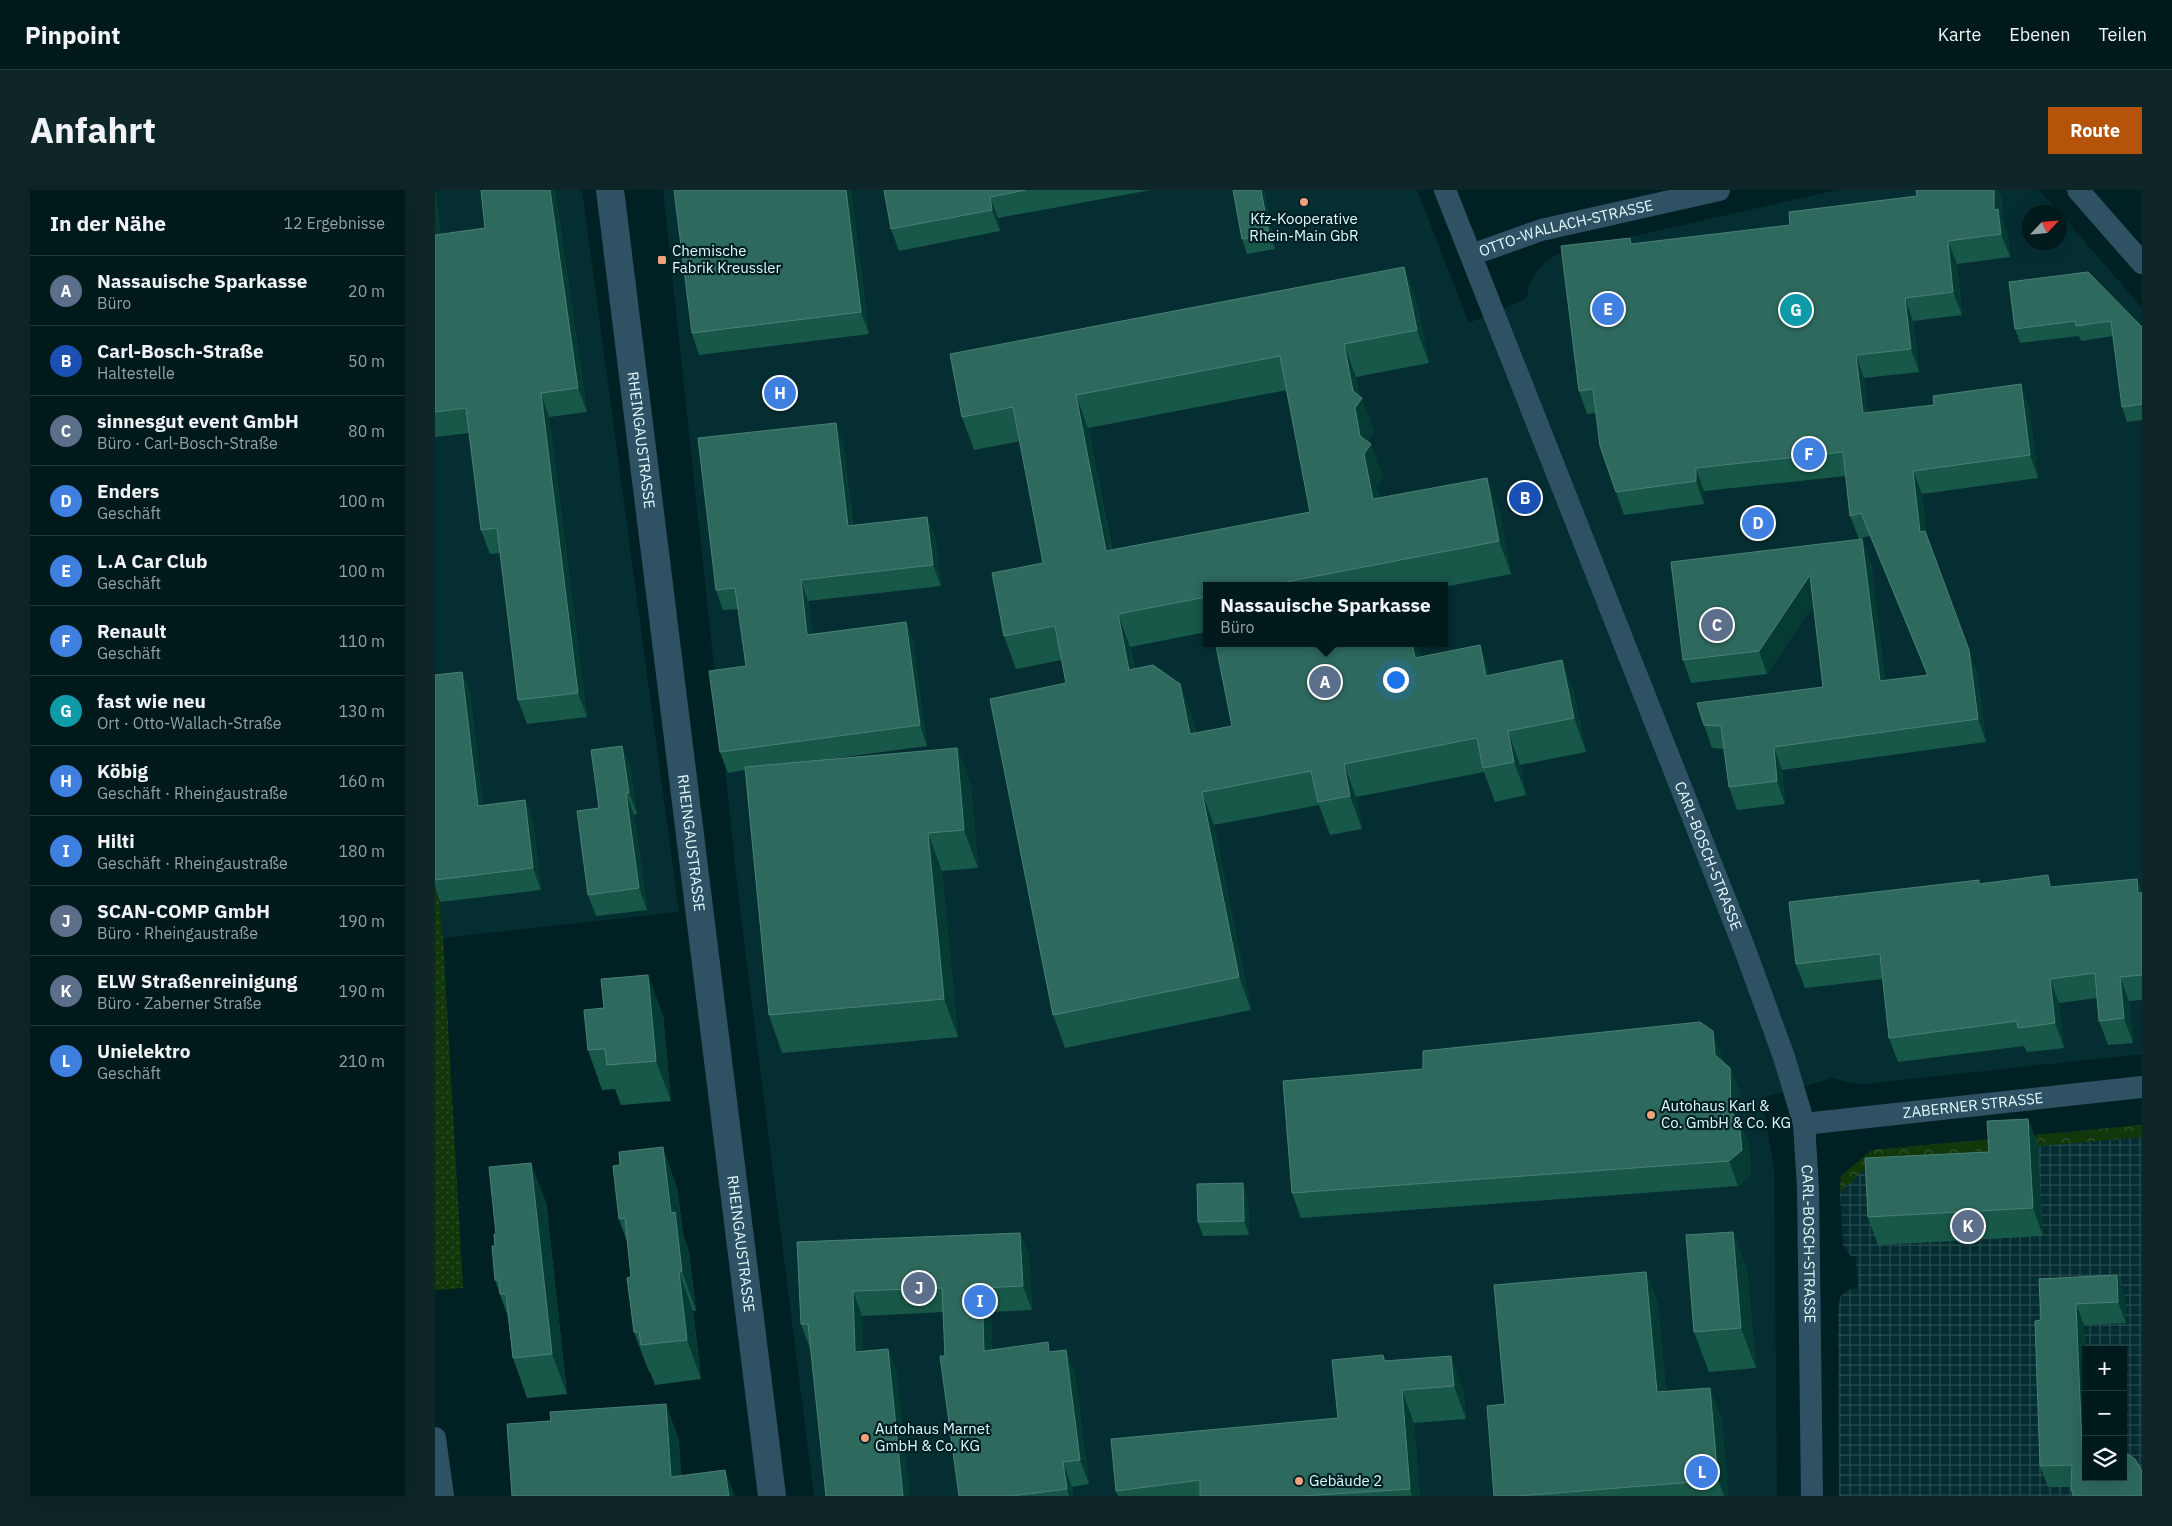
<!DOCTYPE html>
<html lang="de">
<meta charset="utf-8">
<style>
body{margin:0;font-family:"IBM Plex Sans",sans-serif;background:#0e2628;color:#f1f3f6}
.controls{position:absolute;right:15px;bottom:15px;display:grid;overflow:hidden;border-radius:0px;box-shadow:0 5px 20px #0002}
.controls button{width:45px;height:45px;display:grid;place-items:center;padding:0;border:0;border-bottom:1px solid #22383a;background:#00191b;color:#f1f3f6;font:25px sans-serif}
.compass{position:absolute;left:1587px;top:15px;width:45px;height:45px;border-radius:50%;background:#00191b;box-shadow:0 5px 20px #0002;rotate:64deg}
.you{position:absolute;left:960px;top:489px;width:18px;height:18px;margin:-12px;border:4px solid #fff;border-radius:50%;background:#1a73e8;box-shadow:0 0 0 8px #1a73e833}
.badge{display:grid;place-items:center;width:32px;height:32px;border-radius:50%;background:#b45309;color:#fff;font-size:16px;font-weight:700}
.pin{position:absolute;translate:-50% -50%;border:2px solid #fff;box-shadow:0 1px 5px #0006}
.popup{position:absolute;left:768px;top:392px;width:245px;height:65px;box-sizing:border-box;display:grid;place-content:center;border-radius:0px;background:#00191b;filter:drop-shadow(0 1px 4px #0005);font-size:16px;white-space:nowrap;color:#95a0a3}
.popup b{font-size:19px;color:#f1f3f6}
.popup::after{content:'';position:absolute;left:50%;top:100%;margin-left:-10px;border:10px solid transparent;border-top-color:#00191b}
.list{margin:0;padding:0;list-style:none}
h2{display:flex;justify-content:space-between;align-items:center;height:65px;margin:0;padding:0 20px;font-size:21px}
h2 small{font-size:16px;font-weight:400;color:#95a0a3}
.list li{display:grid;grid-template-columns:32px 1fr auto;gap:15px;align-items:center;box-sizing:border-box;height:70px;padding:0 20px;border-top:1px solid #22383a}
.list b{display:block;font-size:19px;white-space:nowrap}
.list p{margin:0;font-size:16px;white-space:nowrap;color:#95a0a3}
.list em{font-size:16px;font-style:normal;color:#95a0a3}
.icon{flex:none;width:28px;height:28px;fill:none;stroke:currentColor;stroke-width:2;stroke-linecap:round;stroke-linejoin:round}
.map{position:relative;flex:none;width:1707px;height:1306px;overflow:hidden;border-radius:0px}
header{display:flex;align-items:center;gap:30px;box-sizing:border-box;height:70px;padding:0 25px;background:#00191b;border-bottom:1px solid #22383a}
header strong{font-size:24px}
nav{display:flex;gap:28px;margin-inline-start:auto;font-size:18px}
.intro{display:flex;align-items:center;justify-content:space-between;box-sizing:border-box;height:120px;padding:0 30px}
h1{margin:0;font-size:35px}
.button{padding:12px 22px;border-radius:0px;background:#b45309;color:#fff;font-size:18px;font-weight:700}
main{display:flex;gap:30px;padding:0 30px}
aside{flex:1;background:#00191b;border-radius:0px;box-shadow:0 5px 20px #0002}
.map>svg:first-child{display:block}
.built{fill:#052e32;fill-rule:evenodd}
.industrial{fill:url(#industrial-grid);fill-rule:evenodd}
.grass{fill:url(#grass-dots)}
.forest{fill:url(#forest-crowns)}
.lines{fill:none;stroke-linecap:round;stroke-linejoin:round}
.minor{stroke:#2e5164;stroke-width:22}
.tertiary{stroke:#2e5164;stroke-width:28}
.wall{fill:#185849;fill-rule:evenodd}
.shaded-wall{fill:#053b32}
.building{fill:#2e695d;stroke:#4a8076;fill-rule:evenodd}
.poi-dot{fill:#f0a27a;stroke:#002124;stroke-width:2}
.labels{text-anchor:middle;stroke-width:4.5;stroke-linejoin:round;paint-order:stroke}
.poi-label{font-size:15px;fill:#e2f9fc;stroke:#002124;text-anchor:start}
.street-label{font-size:15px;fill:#e2f9fc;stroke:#002124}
</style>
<header>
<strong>Pinpoint</strong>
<nav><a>Karte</a><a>Ebenen</a><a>Teilen</a></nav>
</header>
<div class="intro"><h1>Anfahrt</h1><a class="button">Route</a></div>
<main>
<aside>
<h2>In der Nähe<small>12 Ergebnisse</small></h2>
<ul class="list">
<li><span class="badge" style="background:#5c6f8a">A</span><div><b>Nassauische Sparkasse</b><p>Büro</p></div><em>20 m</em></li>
<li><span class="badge" style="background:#1a4fb4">B</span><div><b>Carl-Bosch-Straße</b><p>Haltestelle</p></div><em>50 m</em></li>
<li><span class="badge" style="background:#5c6f8a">C</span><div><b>sinnesgut event GmbH</b><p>Büro · Carl-Bosch-Straße</p></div><em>80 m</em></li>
<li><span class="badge" style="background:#3f7fe0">D</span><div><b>Enders</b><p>Geschäft</p></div><em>100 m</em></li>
<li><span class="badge" style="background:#3f7fe0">E</span><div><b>L.A Car Club</b><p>Geschäft</p></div><em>100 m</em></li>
<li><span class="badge" style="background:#3f7fe0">F</span><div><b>Renault</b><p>Geschäft</p></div><em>110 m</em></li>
<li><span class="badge" style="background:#0f9aa8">G</span><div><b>fast wie neu</b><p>Ort · Otto-Wallach-Straße</p></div><em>130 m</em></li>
<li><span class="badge" style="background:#3f7fe0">H</span><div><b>Köbig</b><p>Geschäft · Rheingaustraße</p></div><em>160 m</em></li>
<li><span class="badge" style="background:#3f7fe0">I</span><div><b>Hilti</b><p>Geschäft · Rheingaustraße</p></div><em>180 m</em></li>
<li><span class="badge" style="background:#5c6f8a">J</span><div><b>SCAN-COMP GmbH</b><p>Büro · Rheingaustraße</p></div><em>190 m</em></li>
<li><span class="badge" style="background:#5c6f8a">K</span><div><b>ELW Straßenreinigung</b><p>Büro · Zaberner Straße</p></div><em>190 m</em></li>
<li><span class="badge" style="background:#3f7fe0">L</span><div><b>Unielektro</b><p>Geschäft</p></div><em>210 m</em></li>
</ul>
</aside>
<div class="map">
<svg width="1707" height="1306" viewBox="0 0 1707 1306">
<defs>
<pattern id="industrial-grid" width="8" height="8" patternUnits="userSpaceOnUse" patternTransform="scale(1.25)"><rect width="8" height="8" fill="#052e32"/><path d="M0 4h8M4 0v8" fill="none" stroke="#294d51"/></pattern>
<pattern id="grass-dots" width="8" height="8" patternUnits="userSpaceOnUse" patternTransform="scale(1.25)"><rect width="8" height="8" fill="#11370a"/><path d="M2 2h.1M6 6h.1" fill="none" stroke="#33552f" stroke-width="1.8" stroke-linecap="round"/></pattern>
<pattern id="forest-crowns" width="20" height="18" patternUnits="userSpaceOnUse" patternTransform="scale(1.25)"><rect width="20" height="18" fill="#11370a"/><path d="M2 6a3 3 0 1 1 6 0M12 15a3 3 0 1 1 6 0" fill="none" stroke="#33552f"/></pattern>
</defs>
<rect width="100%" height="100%" fill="#002124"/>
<g class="built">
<polygon points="0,0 147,0 244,722 8,748 0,664"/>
<path d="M228,0H982L1034,133L1091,109L1095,93L1102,81L1112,70L1128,62L1402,0H1604L1624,22H1594V52H1624L1625,23L1707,118V864L1429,894L1412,892L1398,888L1327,908L1339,980L1342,1306H379L305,720ZM771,396H1009V453H771Z"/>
</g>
<path class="industrial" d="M1707,935V1306H1404L1403,1124L1405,1107L1413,1100L1423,1097L1421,1066H1416L1408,1055L1405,1002L1406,986L1437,960ZM1651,1160H1688V1287H1651Z"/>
<polygon class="grass" points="0,665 8,748 28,1098 0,1100"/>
<polygon class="forest" points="1707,935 1707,947 1439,971 1405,1002 1406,986 1437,960"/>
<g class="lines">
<g class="minor">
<path id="s1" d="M1010,0L1309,757L1349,867L1369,934L1373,998L1377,1306"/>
<polyline points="1643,0 1707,73"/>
<path id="s2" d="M1036,65L1106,40L1284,0"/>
<path id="s3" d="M1369,934L1707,897"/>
<polyline points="0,1248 8,1306"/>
</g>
<path class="tertiary" id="s4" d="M175,0L337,1306"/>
</g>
<g class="wall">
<polygon points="0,0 6,45 50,38 46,0 120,0 152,222 114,227 152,527 92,534 83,510 65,363 55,364 46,340 34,243 0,247"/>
<polygon points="416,0 434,144 264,165 257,143"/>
<polygon points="449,0 716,0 563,28 565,41 464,61 456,39"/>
<polygon points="829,0 840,59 812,64 807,49"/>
<polygon points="1481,0 1563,0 1567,11 1567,30 1572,42 1575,67 1522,74 1527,125 1478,131 1484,182 1429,188 1433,223 1594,217 1603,288 1487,304 1491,344 1542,483 1551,552 1347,580 1350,614 1302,620 1294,597 1289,559 1277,558 1269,535 1388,497 1378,415 1332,484 1256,493 1248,470 1436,372 1450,490 1492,485 1435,346 1424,349 1415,326 1411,286 1269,301 1269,314 1189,325 1181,302 1161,223 1152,224 1144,201 1197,54 1355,35 1482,6"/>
<path d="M969,77L981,110L994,173L921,187L924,205L939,241L932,251L948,287L941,297L944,308L1064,321L1076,384L1009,397V396H771V442L695,457L700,479L745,494L757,527L761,543L797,536L793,453H828L829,456L984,460L985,467L1045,455L1055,485L1127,470L1139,504L1151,562L1085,575L1091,605L1060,612L1049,582L921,607L927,639L895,645L884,615L779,635L816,820L630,858L618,825L631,493L627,470L581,479L569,446L608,373L585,251L539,260L527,227ZM852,200L875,322L677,360L653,238Z"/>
<polygon points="1574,92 1707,137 1707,230 1692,232 1687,217 1678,146 1646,151 1644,146 1585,153 1580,139"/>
<polygon points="408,253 418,335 492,327 500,347 506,396 373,411 377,444 471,432 478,452 492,556 387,570 522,558 536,596 543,678 507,681 523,847 347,863 334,825 310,580 293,583 285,562 311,476 303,419 288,420 281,400"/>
<polygon points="27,482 35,503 48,615 90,610 98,632 106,700 5,712 0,697 0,690"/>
<polygon points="187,556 195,577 202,624 199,625 212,720 161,726 153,705"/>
<polygon points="1702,689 1707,703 1707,810 1694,811 1698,853 1673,855 1664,831 1662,808 1624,813 1629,858 1592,862 1589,856 1463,872 1454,848 1448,789 1370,798 1361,774 1545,694 1617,697"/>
<polygon points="228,825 236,911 186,915 180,899 167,900 153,860"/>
<polygon points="1287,866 1288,872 1295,878 1305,903 1305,932 1314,955 1316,985 1303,996 866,1028 857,1003"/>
<polygon points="1593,929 1603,956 1608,1046 1443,1055 1433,1027 1554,962"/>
<polygon points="242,997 248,1045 254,1062 261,1121 258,1121 266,1189 220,1195 215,1182 214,1182 199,1142 196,1087 192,1052 184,1029"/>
<polygon points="813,1008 814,1045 768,1046 763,1032"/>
<polygon points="111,1012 132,1204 92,1208 78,1168 73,1127 60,1090 61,1044"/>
<polygon points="1298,1042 1312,1081 1321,1178 1274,1182 1259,1142"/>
<polygon points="585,1043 594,1067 597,1120 556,1122 557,1160 617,1162 640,1184 654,1294 637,1297 638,1306 524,1306 510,1166 508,1122 427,1126 428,1161 453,1159 462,1183 375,1159 366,1134 362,1052"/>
<polygon points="1211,1082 1223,1114 1231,1202 1287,1230 1293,1306 1059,1306 1070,1214"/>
<polygon points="1604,1089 1690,1106 1691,1133 1649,1135 1651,1176 1651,1287 1636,1297 1613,1297 1605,1276 1606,1130"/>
<polygon points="948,1165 951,1171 1028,1199 1031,1229 979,1233 985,1306 683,1306 681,1301 903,1228"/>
</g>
<g class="shaded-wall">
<polygon points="0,0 9,69 0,45"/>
<polygon points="115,0 120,0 152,222 143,198"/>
<polygon points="411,0 416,0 434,144 426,122"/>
<polygon points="826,0 829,0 840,59 834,44"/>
<polygon points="1559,0 1563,0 1567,11 1567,30 1572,42 1575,67 1566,44 1559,20"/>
<polygon points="555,7 563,28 565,41 557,20"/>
<polygon points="1513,51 1522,74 1527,125 1518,102"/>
<polygon points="969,77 981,110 994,173 982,140"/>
<polygon points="1470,108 1478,131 1484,182 1476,159"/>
<polygon points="909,154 921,187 925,210 927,208 939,241 932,252 936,254 948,287 941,297 950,342 938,309 925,246 920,218 918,201"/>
<polygon points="1421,165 1429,188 1436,246 1428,223"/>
<polygon points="1586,194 1594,217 1603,288 1595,265"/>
<polygon points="106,203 114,227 152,527 143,503"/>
<polygon points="641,205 653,238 683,394 671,361"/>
<polygon points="401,233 408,253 420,356 413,336"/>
<polygon points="1261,278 1269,301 1269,314 1261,291"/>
<polygon points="1478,281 1487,304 1493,365 1485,342"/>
<polygon points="1052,288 1064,321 1076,384 1064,351"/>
<polygon points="492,327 500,347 506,396 498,375"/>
<polygon points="1427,349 1436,372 1453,513 1445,491"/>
<polygon points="1375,385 1383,408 1332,484 1324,461"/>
<polygon points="366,390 373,411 380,465 372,445"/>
<polygon points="683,424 695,457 706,513 694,480"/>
<polygon points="471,432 478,452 492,556 485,535"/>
<polygon points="977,453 981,453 984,460 992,501 980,468"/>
<polygon points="1045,455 1057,488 1051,486"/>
<polygon points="1534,460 1542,483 1551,552 1543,529"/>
<polygon points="1127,470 1139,504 1151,562 1139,528"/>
<polygon points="27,482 35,503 51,637 43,616"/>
<polygon points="745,494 757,527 768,577 755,544"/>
<polygon points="1073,541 1085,575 1091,605 1079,572"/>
<polygon points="187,556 195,577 202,624 194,603"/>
<polygon points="1339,557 1347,580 1350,614 1342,591"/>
<polygon points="522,558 536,596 543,678 529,640"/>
<polygon points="909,574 921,607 927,639 915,606"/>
<polygon points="767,602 779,635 816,820 804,787"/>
<polygon points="191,603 199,625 212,720 204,698"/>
<polygon points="90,610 98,632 106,700 98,678"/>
<polygon points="493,643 507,681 523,847 509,809"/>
<polygon points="1613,685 1622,710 1615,697"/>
<polygon points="1702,689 1707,704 1703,703"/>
<polygon points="213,785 228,825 236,911 221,871"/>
<polygon points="1685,787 1694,811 1698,853 1689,828"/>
<polygon points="1615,789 1624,813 1629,858 1620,833"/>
<polygon points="1278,841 1287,866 1289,891 1280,865"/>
<polygon points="1295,878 1305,903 1305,932 1314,955 1316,985 1303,996 1294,971 1296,922"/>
<polygon points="1593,929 1603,956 1608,1046 1598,1018"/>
<polygon points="228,957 242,997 248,1045 254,1062 261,1121 247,1081 236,1023"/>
<polygon points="96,973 111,1012 132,1204 117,1164"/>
<polygon points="808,993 813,1008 814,1045 809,1031"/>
<polygon points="1298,1042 1312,1081 1321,1178 1306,1138"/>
<polygon points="585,1043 594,1067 597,1120 588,1096"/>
<polygon points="244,1082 258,1121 266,1189 252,1150"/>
<polygon points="1211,1082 1223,1114 1234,1235 1222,1202"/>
<polygon points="1682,1085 1690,1106 1691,1133 1683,1112"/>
<polygon points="547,1098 556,1122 558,1185 549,1161"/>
<polygon points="418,1101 427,1126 429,1186 420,1162"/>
<polygon points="1641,1114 1649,1135 1651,1176 1651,1269 1647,1257"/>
<polygon points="453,1159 462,1183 475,1306 468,1306"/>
<polygon points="631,1160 640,1184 654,1294 645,1270"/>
<polygon points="1016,1166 1028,1199 1031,1229 1019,1196"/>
<polygon points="1275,1198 1287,1230 1293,1306 1289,1306 1283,1290"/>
<polygon points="967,1200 979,1233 985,1306 977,1306 975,1299"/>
<polygon points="231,1214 244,1250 248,1306 236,1287"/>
<polygon points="628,1272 637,1297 638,1306 634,1306 632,1299"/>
<polygon points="290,1280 300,1306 294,1306"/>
</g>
<g class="building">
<polygon points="46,0 115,0 143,198 106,203 143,503 83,510 62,338 46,340 31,218 0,222 0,45 50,38"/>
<polygon points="239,0 411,0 426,122 257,143"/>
<polygon points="449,0 591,0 555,7 557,20 456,39"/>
<polygon points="798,0 826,0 834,44 807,49"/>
<polygon points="1481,0 1559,0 1559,20 1563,19 1566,44 1513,51 1518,102 1470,108 1476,159 1421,165 1428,223 1499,215 1498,206 1586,194 1595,265 1478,281 1485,342 1490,341 1534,460 1543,529 1339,557 1342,591 1294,597 1286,536 1269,535 1262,513 1388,497 1375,385 1324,461 1248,470 1236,372 1427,349 1445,491 1493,485 1426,323 1415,326 1408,262 1261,278 1261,291 1181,302 1165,256 1158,199 1144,201 1126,56 1195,48 1196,54 1355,35 1354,22 1482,6"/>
<path d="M969,77L982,140L909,154L918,201L927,208L920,218L925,246L936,254L929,264L938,309L1052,288L1064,351L830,396H771V407L683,424L694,480L718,475L745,494L755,544L797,536L781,456L793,453H827L828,456L841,453H977L980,468L1045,455L1051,486L1127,470L1139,528L1073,541L1079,572L1048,578L1042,548L909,574L915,606L883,612L876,581L767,602L804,787L618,825L555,509L631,493L620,436L569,446L557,383L608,373L578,217L527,227L515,164ZM845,166L875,322L671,361L641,205Z"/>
<polygon points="1653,82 1707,137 1707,214 1687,217 1676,131 1641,136 1640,131 1580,139 1574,92"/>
<polygon points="401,233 413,336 492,327 498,375 366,390 372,445 471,432 485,535 285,562 274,481 311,476 300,398 281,400 263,248"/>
<polygon points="27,482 43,616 90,610 98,678 0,690 0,485"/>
<polygon points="187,556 194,603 191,603 204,698 153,705 142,621 164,618 156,560"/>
<polygon points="522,558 529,640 493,643 509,809 334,825 310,577"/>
<polygon points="1613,685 1615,697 1702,689 1703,703 1707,703 1707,785 1685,787 1689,828 1664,831 1660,783 1615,789 1620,833 1583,838 1582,831 1454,848 1445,764 1361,774 1354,712 1544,690 1544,694"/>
<polygon points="213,785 221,871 172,875 170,859 153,860 149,820 169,818 166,789"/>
<polygon points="1265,832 1278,841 1280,865 1295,878 1296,922 1304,930 1307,960 1294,971 857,1003 848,891 988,879 988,861"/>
<polygon points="1593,929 1598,1018 1433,1027 1430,968 1554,962 1552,931"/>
<polygon points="228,957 236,1023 240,1022 247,1081 244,1082 252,1150 206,1155 204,1142 199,1142 192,1088 196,1087 190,1028 184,1029 178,976 185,975 184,962"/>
<polygon points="96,973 117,1164 78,1168 71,1104 65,1104 64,1090 60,1090 57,1056 60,1056 59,1044 61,1044 54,977"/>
<polygon points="808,993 809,1031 763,1032 762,994"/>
<polygon points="1298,1042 1306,1138 1259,1142 1251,1045"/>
<polygon points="585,1043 588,1096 547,1098 549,1161 613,1152 614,1162 631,1160 645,1270 628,1272 632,1299 576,1306 524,1306 505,1166 510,1166 507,1098 418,1101 420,1162 453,1159 468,1306 391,1306 373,1134 366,1134 362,1052"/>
<polygon points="1211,1082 1222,1202 1275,1198 1283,1290 1084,1306 1059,1306 1052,1216 1070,1214 1059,1095"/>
<polygon points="1682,1085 1683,1112 1641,1114 1647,1257 1651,1257 1651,1287 1688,1287 1688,1261 1700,1269 1706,1279 1707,1282 1707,1306 1638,1306 1636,1297 1637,1275 1605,1276 1600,1131 1606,1130 1604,1089"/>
<polygon points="948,1165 949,1171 1016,1166 1019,1196 967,1200 975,1299 868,1306 765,1306 765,1290 681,1301 676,1249 903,1228 897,1170"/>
<polygon points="231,1214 236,1287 290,1280 294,1306 77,1306 72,1234 116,1231 115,1222"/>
</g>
<g class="poi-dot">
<circle cx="869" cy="12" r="5"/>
<rect x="222" y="65" width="10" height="10" rx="2.5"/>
<circle cx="1216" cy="925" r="5"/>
<circle cx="430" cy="1248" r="5"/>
<circle cx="864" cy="1291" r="5"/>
</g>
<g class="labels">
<g class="poi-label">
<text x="869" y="34" text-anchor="middle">Kfz-Kooperative<tspan x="869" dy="17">Rhein-Main GbR</tspan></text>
<text x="237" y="66">Chemische<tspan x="237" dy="17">Fabrik Kreussler</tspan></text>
<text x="1226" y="921">Autohaus Karl &amp;<tspan x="1226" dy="17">Co. GmbH &amp; Co. KG</tspan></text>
<text x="440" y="1244">Autohaus Marnet<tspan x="440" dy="17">GmbH &amp; Co. KG</tspan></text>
<text x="874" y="1296">Gebäude 2</text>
</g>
<g class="street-label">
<text dy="5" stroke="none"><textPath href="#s2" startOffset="99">OTTO-WALLACH-STRASSE</textPath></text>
<text dy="5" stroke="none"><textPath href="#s4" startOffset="252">RHEINGAUSTRASSE</textPath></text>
<text dy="5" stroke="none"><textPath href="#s4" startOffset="658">RHEINGAUSTRASSE</textPath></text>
<text dy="5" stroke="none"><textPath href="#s1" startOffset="716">CARL-BOSCH-STRASSE</textPath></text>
<text dy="5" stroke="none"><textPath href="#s3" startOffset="170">ZABERNER STRASSE</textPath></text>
<text dy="5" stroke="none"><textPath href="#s4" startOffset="1062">RHEINGAUSTRASSE</textPath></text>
<text dy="5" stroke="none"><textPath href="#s1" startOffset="1121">CARL-BOSCH-STRASSE</textPath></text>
</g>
</g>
</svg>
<div class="controls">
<button>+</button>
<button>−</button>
<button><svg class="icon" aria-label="layers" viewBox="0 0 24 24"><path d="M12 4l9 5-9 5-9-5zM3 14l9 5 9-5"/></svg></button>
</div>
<svg class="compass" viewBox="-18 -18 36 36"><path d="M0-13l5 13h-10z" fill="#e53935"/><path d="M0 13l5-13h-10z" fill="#95a0a3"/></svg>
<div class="you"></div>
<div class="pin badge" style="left:890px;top:492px;background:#5c6f8a">A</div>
<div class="popup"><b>Nassauische Sparkasse</b>Büro</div>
<div class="pin badge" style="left:1090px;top:308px;background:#1a4fb4">B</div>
<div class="pin badge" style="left:1282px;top:435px;background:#5c6f8a">C</div>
<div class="pin badge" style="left:1323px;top:333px;background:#3f7fe0">D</div>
<div class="pin badge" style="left:1173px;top:119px;background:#3f7fe0">E</div>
<div class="pin badge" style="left:1374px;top:264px;background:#3f7fe0">F</div>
<div class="pin badge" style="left:1361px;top:120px;background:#0f9aa8">G</div>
<div class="pin badge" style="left:345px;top:203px;background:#3f7fe0">H</div>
<div class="pin badge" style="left:545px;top:1111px;background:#3f7fe0">I</div>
<div class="pin badge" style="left:484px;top:1098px;background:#5c6f8a">J</div>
<div class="pin badge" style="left:1533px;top:1036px;background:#5c6f8a">K</div>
<div class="pin badge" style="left:1267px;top:1282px;background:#3f7fe0">L</div>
</div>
</main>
